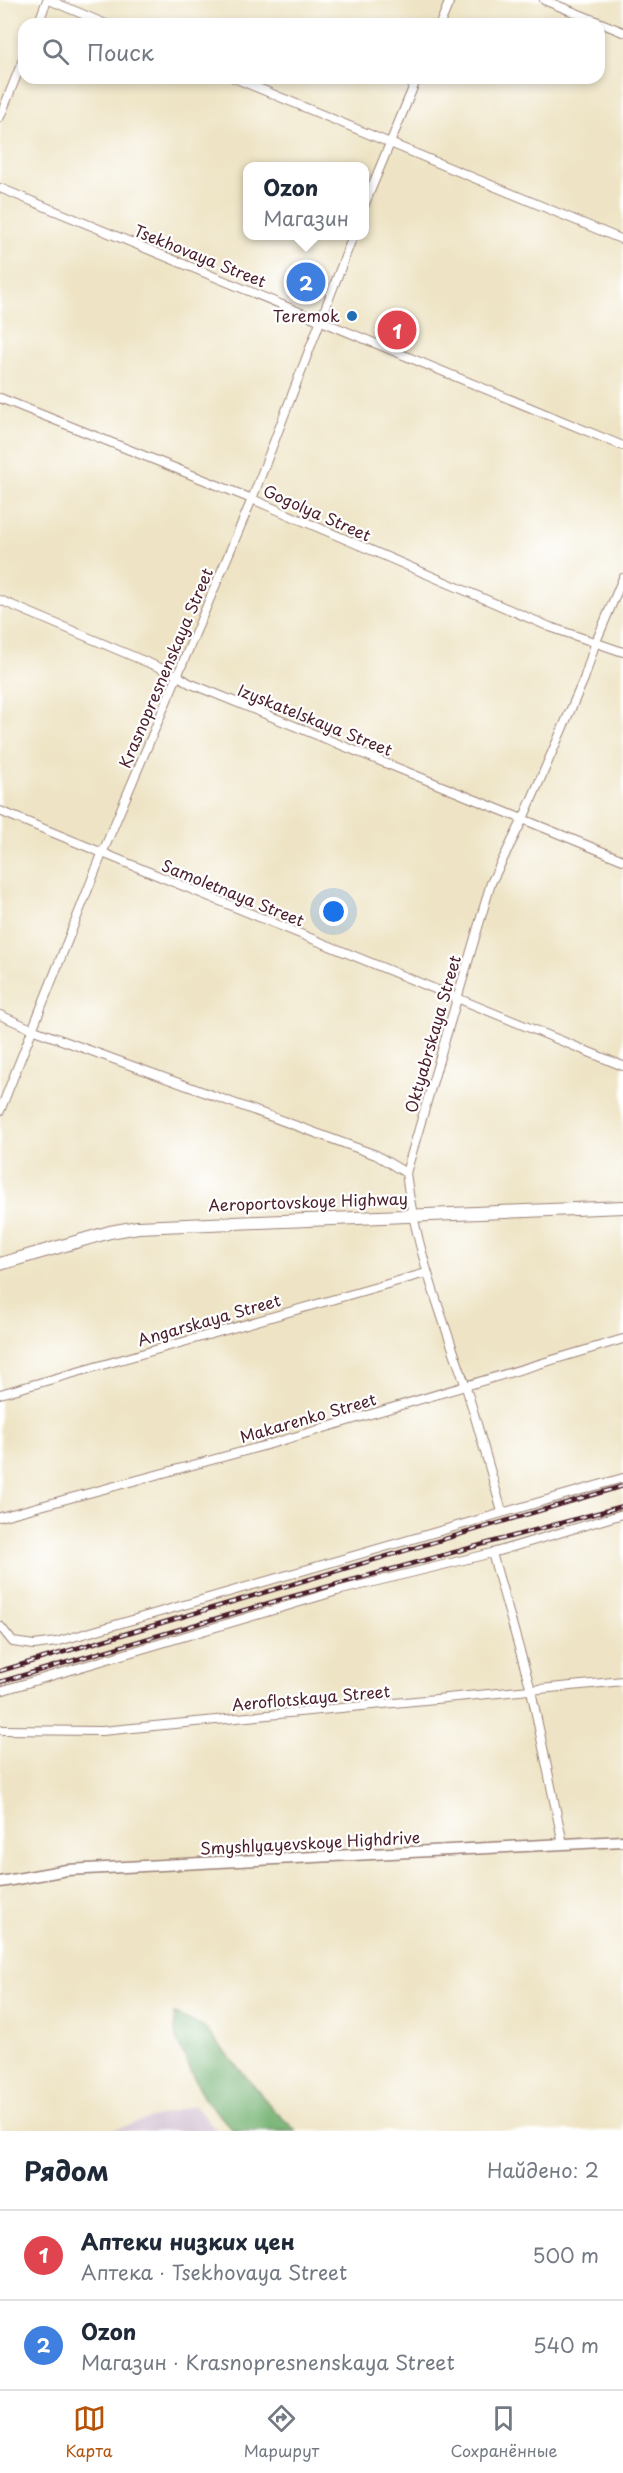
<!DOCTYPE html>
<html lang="ru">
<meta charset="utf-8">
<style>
body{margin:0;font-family:"Playpen Sans",sans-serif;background:#f6f6f7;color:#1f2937}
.you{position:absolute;left:334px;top:912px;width:21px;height:21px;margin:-15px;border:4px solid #fff;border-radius:50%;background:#1a73e8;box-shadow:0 0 0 9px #1a73e833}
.badge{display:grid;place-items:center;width:39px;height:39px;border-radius:50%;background:#b45309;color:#fff;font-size:20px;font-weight:700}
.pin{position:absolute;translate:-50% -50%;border:3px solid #fff;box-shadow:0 2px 6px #0006}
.popup{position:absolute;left:243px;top:162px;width:126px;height:78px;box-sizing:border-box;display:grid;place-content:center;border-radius:12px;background:#fff;filter:drop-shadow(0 2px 4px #0005);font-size:20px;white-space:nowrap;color:#747a83}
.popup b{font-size:22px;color:#1f2937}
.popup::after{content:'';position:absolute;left:50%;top:100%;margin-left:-12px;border:12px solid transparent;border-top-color:#fff}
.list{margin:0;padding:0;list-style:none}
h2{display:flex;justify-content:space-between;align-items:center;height:78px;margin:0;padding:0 24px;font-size:26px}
h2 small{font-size:20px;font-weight:400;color:#747a83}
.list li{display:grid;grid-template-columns:39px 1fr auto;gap:18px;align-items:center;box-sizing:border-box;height:90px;padding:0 24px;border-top:2px solid #e0e1e3}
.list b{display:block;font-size:22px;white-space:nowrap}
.list p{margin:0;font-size:20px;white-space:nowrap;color:#747a83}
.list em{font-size:20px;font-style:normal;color:#747a83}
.icon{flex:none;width:33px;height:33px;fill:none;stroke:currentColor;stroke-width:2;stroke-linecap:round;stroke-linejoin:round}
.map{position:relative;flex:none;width:623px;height:2131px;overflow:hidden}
.search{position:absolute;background:#fff;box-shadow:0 3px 9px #0003;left:18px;right:18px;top:18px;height:66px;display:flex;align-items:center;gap:15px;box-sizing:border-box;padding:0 21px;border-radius:18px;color:#747a83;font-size:22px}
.sheet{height:258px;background:#fff}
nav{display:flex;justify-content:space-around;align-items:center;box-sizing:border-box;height:84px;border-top:2px solid #e0e1e3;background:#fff;font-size:16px;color:#747a83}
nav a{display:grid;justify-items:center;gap:3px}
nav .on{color:#b45309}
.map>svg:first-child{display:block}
.industrial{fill:#cfbdcf}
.forest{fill:#77b474;stroke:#606a50;stroke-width:1.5}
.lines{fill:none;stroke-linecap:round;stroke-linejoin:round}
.street-casing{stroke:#9c8278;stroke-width:10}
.secondary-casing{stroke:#9c8278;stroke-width:13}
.primary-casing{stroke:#9c8278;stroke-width:14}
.street{stroke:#fff;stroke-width:8}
.secondary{stroke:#fff;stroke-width:10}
.primary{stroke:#fff;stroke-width:12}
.rail-casing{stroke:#4a1f2b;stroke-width:4.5}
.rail{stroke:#fff;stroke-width:2;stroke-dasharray:7;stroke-linecap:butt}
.poi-dot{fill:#1f6fb2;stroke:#fff;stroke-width:2}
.labels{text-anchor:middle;stroke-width:4.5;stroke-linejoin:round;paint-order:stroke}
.street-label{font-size:16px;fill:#4a1f2b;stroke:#fff}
.poi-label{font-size:16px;fill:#4a1f2b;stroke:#fff;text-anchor:end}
</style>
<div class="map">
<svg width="623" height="2131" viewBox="0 0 623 2131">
<rect width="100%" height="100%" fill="#fff"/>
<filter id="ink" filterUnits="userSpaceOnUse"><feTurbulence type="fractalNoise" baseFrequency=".0167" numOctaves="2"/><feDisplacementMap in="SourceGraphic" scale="12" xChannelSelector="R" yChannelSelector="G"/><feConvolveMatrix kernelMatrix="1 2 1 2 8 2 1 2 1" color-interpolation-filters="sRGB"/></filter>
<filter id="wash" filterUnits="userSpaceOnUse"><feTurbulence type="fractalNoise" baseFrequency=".008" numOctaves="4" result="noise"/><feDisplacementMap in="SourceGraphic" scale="24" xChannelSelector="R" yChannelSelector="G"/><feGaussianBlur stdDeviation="1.35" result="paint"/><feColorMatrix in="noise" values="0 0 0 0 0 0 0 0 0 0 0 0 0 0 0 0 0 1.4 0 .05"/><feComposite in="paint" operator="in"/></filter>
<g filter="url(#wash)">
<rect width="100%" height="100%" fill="#eee4c5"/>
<polygon class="industrial" points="194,2105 217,2131 109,2131"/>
<polygon class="forest" points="174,2014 203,2026 273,2109 296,2131 234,2131 204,2098 176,2039"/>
</g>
<g filter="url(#ink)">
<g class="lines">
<defs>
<g id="street">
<polyline points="49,0 106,24"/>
<polyline points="544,0 623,32"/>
<polyline points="38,24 47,0"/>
<polyline points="440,24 450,0"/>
<polyline points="234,78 623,240"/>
<polyline points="0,117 24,57"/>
<polyline points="0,188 623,446"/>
<polyline points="364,206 417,78"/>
<polyline points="0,398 252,499 550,627 623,652"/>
<polyline points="0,600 177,675 189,683 623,860"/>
<polyline points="0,811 623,1066"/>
<polyline points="0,1015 34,1030 376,1155 406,1173"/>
<polyline points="0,1111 102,854 252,499 353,236"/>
<polyline points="0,1394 426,1273"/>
<path d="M502,1512C490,1469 478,1426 465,1384C441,1314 415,1247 406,1173L491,883L523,819L584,679L595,644L623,578"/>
<polyline points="0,1517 267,1445 623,1339"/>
<polyline points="492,1553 531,1690 563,1844"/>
<polyline points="0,1626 13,1642 34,1645 56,1642 623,1478"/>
<polyline points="0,1691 337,1591 492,1553 623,1514"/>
<polyline points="0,1730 102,1731 623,1681"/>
</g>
<polyline id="secondary" points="0,1882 67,1870 623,1841"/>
<polyline id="primary" points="0,1264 110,1232 138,1227 623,1207"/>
</defs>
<use href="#street" class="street-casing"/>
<use href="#secondary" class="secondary-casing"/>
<use href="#primary" class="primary-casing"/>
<use href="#street" class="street"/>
<use href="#secondary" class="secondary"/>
<use href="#primary" class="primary"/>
<defs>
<g id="rail">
<polyline points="0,1671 623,1486"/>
<polyline points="0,1682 279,1600 623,1506"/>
</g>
</defs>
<use href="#rail" class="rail-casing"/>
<use href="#rail" class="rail"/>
</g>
</g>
<circle class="poi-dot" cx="352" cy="316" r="6"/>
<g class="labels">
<g class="street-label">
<text transform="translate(200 256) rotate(22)" y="6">Tsekhovaya Street</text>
<text transform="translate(317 513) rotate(24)" y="6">Gogolya Street</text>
<text transform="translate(166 668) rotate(-67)" y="6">Krasnopresnenskaya Street</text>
<text transform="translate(315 720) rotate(22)" y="6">Izyskatelskaya Street</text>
<text transform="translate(233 893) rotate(22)" y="6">Samoletnaya Street</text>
<text transform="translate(433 1034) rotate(-74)" y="6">Oktyabrskaya Street</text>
<text transform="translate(308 1202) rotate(-2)" y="6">Aeroportovskoye Highway</text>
<text transform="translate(209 1320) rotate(-16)" y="6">Angarskaya Street</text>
<text transform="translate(308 1418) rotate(-16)" y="6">Makarenko Street</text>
<text transform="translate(311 1698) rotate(-5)" y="6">Aeroflotskaya Street</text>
<text transform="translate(310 1843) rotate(-3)" y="6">Smyshlyayevskoye Highdrive</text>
</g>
<g class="poi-label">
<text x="340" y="322">Teremok</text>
</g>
</g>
</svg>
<div class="you"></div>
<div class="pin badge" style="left:397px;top:330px;background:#e0444e">1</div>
<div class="pin badge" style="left:306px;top:282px;background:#3f7fe0">2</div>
<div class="popup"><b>Ozon</b>Магазин</div>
<div class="search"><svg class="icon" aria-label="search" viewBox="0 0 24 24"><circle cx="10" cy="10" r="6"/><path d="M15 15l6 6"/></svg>Поиск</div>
</div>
<section class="sheet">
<h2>Рядом<small>Найдено: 2</small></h2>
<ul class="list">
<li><span class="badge" style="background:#e0444e">1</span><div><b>Аптеки низких цен</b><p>Аптека · Tsekhovaya Street</p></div><em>500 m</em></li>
<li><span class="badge" style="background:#3f7fe0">2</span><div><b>Ozon</b><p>Магазин · Krasnopresnenskaya Street</p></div><em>540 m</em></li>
</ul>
</section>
<nav>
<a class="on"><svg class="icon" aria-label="map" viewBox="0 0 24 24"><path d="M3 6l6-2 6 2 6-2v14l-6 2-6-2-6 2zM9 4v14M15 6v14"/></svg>Карта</a>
<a><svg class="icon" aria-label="directions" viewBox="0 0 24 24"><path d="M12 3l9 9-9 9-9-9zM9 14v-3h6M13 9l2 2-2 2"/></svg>Маршрут</a>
<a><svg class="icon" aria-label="saved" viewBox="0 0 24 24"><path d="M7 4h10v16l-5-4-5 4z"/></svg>Сохранённые</a>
</nav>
